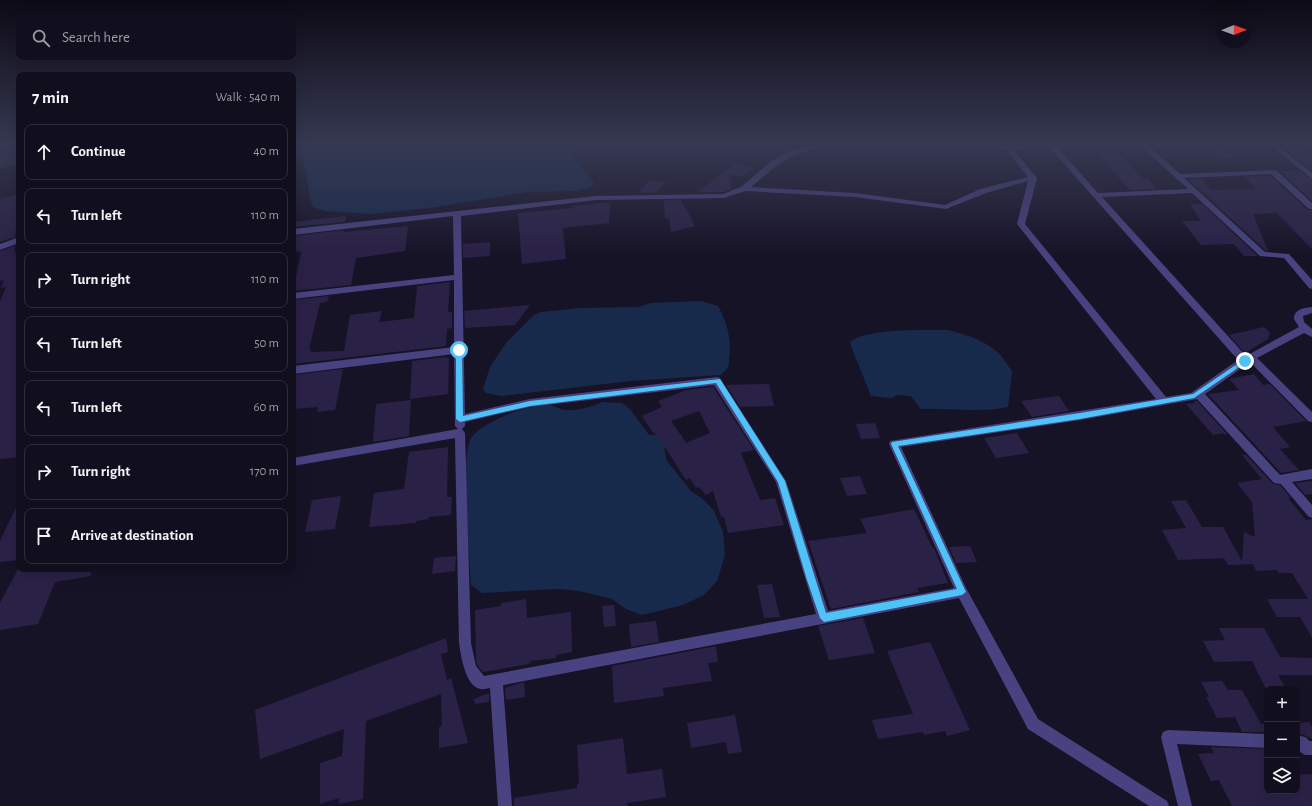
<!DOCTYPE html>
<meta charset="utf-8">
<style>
body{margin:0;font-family:"Alegreya Sans",sans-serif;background:#1a1726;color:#f1f3f6}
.controls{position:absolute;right:12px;bottom:12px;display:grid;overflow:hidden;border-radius:8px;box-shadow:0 4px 16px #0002}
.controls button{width:36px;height:36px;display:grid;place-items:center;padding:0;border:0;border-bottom:1px solid #302e3b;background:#110e1d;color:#f1f3f6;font:20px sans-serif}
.compass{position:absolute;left:1216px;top:12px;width:36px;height:36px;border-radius:50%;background:#110e1d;box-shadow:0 4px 16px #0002;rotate:89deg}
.stop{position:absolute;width:12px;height:12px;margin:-9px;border:3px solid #4fc3f7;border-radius:50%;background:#fff}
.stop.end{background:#4fc3f7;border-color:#fff;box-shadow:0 1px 4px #0008}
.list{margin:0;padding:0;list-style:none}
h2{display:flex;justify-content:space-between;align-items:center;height:52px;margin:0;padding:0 16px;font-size:17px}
h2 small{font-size:13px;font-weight:400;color:#9c9ca4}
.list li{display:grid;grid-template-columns:26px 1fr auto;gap:12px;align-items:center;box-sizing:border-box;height:56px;margin:0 8px 8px;padding:0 8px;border:1px solid #302e3b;border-radius:8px}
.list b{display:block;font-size:15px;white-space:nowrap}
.list em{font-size:13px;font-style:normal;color:#9c9ca4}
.icon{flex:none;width:22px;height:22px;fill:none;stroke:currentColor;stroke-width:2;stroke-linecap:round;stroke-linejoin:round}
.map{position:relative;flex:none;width:1312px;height:806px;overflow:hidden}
.search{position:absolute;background:#110e1d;box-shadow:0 4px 16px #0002;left:16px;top:16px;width:280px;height:44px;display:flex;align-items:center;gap:10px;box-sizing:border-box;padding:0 14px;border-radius:8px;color:#9c9ca4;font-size:15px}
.panel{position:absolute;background:#110e1d;box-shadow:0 4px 16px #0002;left:16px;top:72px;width:280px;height:500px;border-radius:8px}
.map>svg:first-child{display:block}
.water{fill:#172a4c}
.building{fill:#2a2146;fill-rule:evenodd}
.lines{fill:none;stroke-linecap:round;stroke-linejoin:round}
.minor{fill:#484380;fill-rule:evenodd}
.route{fill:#4fc3f7}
</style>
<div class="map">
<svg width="1312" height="806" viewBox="0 0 1312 806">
<rect width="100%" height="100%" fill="#171327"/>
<g class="water">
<path d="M293,143H584L572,153L574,159L593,181V186L578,191L528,192L430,208L371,214L324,211L313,207C307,192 308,177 303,163C301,155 293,150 293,143Z"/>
<path d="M701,301L718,306C727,323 732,340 729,359C729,362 729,366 727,368C726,371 722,373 720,375L630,381L502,396L486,393L483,389L490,367L506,343L534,315L541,312L581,308L638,307L651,303Z"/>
<path d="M947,330C964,334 982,339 996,351C1003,356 1007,365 1012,371L1008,407C979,413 951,408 921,409L911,396L897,395L892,398L871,396L851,346L850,342C865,328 925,330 947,330Z"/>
<path d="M603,402L622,403L630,409L649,435C661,436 671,428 682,435V439L664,449L667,461L691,491L704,500L714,511L723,532L725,555L717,581L704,595L683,605L642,615L626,609L612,599L579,591L560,589L536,590L482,593L471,585C470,560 459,452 472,437C483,423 515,410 532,407C537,406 544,404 550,405C555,406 559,409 564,410C578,411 590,407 603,402Z"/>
</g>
<g class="building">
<polygon points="0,143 19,143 19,164 0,168"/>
<polygon points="1222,144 1235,158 1217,158 1204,145"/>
<polygon points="1301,145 1312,154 1312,171 1282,147"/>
<polygon points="1114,148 1143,179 1147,178 1157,189 1130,190 1093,149"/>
<polygon points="735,163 755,168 742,177 730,174 731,189 723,192 698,192"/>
<polygon points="1280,171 1300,171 1312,180 1312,201"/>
<polygon points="1270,176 1308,210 1312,210 1312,249 1277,213 1253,214 1268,251 1266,251 1188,179 1201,179 1211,190 1256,189 1245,177"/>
<polygon points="648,181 666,182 656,193 639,193"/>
<polygon points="19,194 15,237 0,242 0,199"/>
<polygon points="664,200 681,200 695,226 671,232 669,219 665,219"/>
<polygon points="601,203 610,203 609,223 563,228 566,259 522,264 518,213 573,208 572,206"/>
<polygon points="1190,204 1202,204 1258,256 1244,256 1234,244 1201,245 1182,221 1201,221"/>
<polygon points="346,216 345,222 293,227 293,222"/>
<polygon points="408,226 405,251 356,258 351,285 293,291 301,252 293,251 293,236 344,230 344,232"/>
<polygon points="490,242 490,256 463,258 463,244"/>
<polygon points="18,245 19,457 0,459 0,301 6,287 1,288 4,280 0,281 0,251 15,246 14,256"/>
<polygon points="450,282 448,312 452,312 452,328 447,329 446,346 293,364 293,300 329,296 327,302 320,303 309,349 311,349 310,352 344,351 350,315 382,311 379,322 414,318 417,286"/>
<polygon points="530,305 515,325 465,328 464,311"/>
<polygon points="1264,327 1270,333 1268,339 1245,353 1229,335"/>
<polygon points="446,357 446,358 449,358 448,394 410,399 412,361"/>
<polygon points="343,369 335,410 317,412 318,407 293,409 293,375"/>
<polygon points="1254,374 1263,385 1270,384 1306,421 1273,427 1290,447 1280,449 1299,470 1281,473 1208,394 1239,390 1229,379"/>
<polygon points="769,384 774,406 740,407 726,385"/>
<path d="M713,387L754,450L741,453L760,500L775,498L784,525L728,533L724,517H721L713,491L706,495L699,487L696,488L690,478L686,480L656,433L654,434L642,416L662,407L658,401L687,390ZM699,411L710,433L686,443L671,421Z"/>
<polygon points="1059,396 1069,411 1032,417 1021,401"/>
<polygon points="411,400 409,436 373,442 376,404"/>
<polygon points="1194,401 1197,401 1227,434 1224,435 1223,433 1213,435 1186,404 1195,403"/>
<polygon points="875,423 880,438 861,439 856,424"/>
<polygon points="1017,433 1029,453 996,458 984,438"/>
<polygon points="448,447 447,497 452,497 451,515 429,517 429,519 416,521 416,523 369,527 374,493 404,489 409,452"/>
<polygon points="1242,455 1246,455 1273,484 1280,485 1291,498 1288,498 1306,520 1312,519 1312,638 1300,617 1277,617 1267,599 1308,599 1292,573 1279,573 1277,570 1256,571 1253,564 1228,565 1224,558 1178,560 1162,530 1186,528 1171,501 1186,500 1202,527 1223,527 1242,561 1244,532 1255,537 1252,502 1237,483 1262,479"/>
<polygon points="860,476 867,494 847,496 840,478"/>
<polygon points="1312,481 1312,494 1305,495 1295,483"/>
<polygon points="341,496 335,529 305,532 312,500"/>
<polygon points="19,501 19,560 0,562 0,541"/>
<polygon points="914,509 932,547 934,548 948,583 917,588 919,592 831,609 808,541 867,533 860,519"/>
<polygon points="970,546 977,562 956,563 949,547"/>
<polygon points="456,556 455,571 432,574 434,558"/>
<polygon points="18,569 91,569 91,576 55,582 38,624 0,630 0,603"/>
<polygon points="772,584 780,617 764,618 757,585"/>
<polygon points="526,599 527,618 571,612 572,652 556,655 556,658 530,661 530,663 524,665 483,672 477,665 476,659 475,610 501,606 501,603"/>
<polygon points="614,605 616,626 604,627 602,606"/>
<polygon points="863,618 875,653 829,660 818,626"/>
<polygon points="656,621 659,642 631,647 629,624"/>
<polygon points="1219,628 1264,628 1280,657 1312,658 1312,675 1278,675 1286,689 1266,689 1252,661 1214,662 1203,641 1225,640"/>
<polygon points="446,638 448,652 441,654 447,680 451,678 468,743 439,748 439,727 442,726 441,694 366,721 363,799 339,804 339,798 320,804 320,763 342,756 344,729 260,759 255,710"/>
<polygon points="930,642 970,730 947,736 945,731 924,735 923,732 878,739 872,720 913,714 887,651"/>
<polygon points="716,646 718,662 708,663 712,681 663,688 664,696 614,703 612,666"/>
<polygon points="1222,681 1228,690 1242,690 1261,724 1267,723 1267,732 1242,732 1235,717 1217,718 1206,697 1209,697 1201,682"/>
<polygon points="524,682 525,697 506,700 505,688"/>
<polygon points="489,693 489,702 475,704 474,699"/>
<polygon points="735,715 742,752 728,754 726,742 691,748 687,723"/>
<polygon points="1309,722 1312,727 1312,739 1304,735 1297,734 1297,723"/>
<polygon points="623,738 627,774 662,769 666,797 627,803 628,806 514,806 514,798 577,788 577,784 579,784 577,745"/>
<polygon points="1211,747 1267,749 1267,793 1297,792 1297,775 1312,774 1312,806 1232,806 1219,780 1211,781 1198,754 1214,753"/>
</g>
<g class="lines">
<g class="minor">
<path d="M825,143H836L795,155L776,166L751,187L855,193L945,205L980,189L1028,177L1006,149L914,145L911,143H972L1008,145L1190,143L1187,145L1149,146L1180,174L1276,170L1312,203V209H1309L1271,174L1184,178L1265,252L1289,254L1312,280V289L1309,288L1284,258L1260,256L1192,193L1102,197L1246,356L1299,327L1294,319C1294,309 1304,308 1312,307V313L1303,316L1304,322L1312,329V337L1304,333L1257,358L1312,412V422L1308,421L1250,362L1205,394L1280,475L1312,469V479L1292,482L1312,505V518L1308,516L1281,484L1274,483L1197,399L1080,420L901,447L966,588L1038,719L1167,801L1169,806H1149L1028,729L959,598L503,685L512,806H498L490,688C487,688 483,690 481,689C465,687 461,655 459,643L455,438L293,466V458L458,429L455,426L454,354L293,374V366L454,347V280L293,299V293L454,275L453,216L293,235V229L596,196L723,194L741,187L770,162L789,151ZM1141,146L1188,189L1098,193L1058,148ZM1050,148L1238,360L1191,393L1166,397L1025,224L1037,178L1013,149ZM1028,181L1017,224L1156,399L890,441L889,444L954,588L828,611L786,481L720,378L717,377L530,399L465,414L461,216L596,200L724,198L745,191L855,197L946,209L986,193ZM714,385L776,482L816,614L484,676L476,666L471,643L465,433L462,429L465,426V422L530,407Z"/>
<polygon points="1268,143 1275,143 1312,173 1312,179"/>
<polygon points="19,237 19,243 0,250 0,244"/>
<polygon points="1168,730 1267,734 1267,748 1177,744 1192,806 1178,806 1161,737 1163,732"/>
<path d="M1297,736C1302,736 1306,736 1309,741H1312V755H1305L1297,750Z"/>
</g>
</g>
<linearGradient id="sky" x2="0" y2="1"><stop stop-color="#0d0a15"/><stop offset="0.56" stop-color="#363952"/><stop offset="1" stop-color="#363952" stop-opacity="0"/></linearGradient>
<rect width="1312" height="256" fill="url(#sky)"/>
<polygon class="route" points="456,348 461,348 462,350 463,416 530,401 720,379 785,481 826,613 957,589 891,444 892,442 1080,413 1193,394 1243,360 1245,359 1248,361 1194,398 1080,419 898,446 966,592 962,595 824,622 820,618 807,580 778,482 716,383 530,406 460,422 456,419"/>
</svg>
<div class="controls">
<button>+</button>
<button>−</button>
<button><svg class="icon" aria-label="layers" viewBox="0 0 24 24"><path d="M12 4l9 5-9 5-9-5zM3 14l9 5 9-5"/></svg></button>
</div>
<svg class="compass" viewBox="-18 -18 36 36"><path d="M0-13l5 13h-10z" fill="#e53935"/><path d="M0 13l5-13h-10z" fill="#9c9ca4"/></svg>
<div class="stop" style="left:459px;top:350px"></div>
<div class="stop end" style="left:1245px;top:361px"></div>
<div class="search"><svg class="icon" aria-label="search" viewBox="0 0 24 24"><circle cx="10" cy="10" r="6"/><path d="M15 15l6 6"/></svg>Search here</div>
<section class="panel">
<h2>7 min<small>Walk · 540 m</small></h2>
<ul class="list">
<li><svg class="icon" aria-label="ahead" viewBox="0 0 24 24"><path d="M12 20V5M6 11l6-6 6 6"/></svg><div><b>Continue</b></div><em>40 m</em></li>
<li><svg class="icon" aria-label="left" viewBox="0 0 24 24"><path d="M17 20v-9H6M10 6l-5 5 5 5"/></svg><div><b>Turn left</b></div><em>110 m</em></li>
<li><svg class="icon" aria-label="right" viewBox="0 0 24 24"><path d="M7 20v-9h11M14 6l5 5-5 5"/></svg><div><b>Turn right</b></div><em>110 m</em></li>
<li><svg class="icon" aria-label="left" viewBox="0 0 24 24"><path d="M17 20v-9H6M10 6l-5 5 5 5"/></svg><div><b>Turn left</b></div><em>50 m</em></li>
<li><svg class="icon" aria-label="left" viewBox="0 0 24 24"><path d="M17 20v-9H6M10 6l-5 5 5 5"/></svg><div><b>Turn left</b></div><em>60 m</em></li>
<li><svg class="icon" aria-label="right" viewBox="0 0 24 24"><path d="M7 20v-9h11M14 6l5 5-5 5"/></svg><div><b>Turn right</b></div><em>170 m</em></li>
<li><svg class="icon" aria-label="arrive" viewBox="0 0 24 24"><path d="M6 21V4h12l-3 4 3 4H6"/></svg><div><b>Arrive at destination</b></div></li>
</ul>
</section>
</div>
